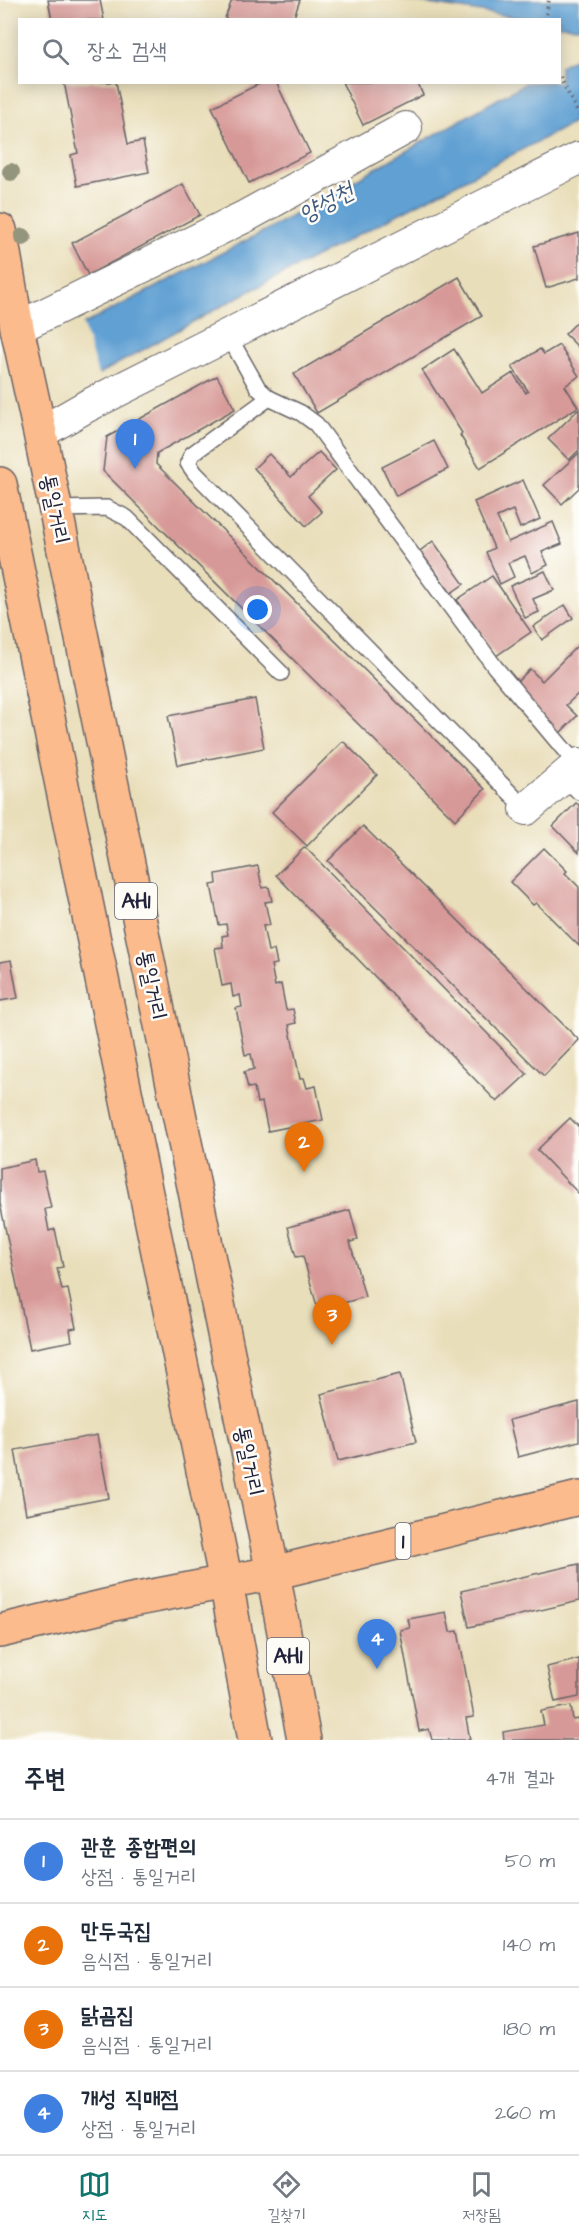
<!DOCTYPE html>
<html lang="ko">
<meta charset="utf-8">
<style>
body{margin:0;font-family:"Architects Daughter","Poor Story",sans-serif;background:#f2f2f3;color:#1f2937}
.you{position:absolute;left:258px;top:610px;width:21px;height:21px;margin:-15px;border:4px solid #fff;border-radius:50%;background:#1a73e8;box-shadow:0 0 0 9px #1a73e833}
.badge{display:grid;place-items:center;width:39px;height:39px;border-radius:50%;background:#0f766e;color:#fff;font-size:20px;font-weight:700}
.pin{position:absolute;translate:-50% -50px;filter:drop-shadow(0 2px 3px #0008)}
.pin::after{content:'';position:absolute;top:32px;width:21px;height:18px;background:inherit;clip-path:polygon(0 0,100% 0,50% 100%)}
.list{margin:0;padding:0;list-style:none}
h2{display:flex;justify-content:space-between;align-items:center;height:78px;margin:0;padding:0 24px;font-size:26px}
h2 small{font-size:20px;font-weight:400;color:#747a83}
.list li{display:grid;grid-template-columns:39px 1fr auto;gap:18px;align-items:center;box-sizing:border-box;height:84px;padding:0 24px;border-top:2px solid #e0e1e3}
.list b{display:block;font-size:22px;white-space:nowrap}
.list p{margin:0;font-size:20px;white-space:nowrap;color:#747a83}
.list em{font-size:20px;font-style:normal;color:#747a83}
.icon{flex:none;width:33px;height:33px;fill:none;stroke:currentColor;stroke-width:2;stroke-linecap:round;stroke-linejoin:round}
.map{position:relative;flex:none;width:579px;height:1740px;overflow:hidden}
.search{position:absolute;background:#fff;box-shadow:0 3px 15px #0003;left:18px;right:18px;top:18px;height:66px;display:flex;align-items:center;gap:15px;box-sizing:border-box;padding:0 21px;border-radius:0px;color:#747a83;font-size:22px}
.sheet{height:414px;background:#fff}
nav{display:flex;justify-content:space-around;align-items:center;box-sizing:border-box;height:84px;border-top:2px solid #e0e1e3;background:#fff;font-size:16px;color:#747a83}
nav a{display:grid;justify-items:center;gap:3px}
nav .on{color:#0f766e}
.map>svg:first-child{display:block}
.water{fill:#61a0d3;stroke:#426187;stroke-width:1.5}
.pier{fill:#e9deba}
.building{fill:#d79997}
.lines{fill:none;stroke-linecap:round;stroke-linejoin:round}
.service-casing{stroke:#686467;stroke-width:18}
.minor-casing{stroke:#686467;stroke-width:34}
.primary-casing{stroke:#686467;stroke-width:36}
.path{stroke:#686467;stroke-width:4;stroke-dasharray:1.5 4.5;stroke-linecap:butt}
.service{stroke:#fff;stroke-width:15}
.minor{stroke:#fff;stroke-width:32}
.primary{stroke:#fbbb8d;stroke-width:33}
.tree{fill:#94957d}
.labels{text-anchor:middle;stroke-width:5;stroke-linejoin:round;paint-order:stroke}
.shield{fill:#fdfcf7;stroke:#646373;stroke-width:1.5}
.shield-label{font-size:21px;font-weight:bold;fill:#22223b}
.street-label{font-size:22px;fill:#22223b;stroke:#fdfcf7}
.water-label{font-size:24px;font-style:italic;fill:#3e5b7f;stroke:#fdfcf7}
</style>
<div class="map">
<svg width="579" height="1740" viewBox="0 0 579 1740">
<rect width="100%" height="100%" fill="#fdfcf7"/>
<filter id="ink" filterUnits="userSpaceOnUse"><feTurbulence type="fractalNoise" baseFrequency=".0167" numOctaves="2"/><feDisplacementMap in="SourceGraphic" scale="12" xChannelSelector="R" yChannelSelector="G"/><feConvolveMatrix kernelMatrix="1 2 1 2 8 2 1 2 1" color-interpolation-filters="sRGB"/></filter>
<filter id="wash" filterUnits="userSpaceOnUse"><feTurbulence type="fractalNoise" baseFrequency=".008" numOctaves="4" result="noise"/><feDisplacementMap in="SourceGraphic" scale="24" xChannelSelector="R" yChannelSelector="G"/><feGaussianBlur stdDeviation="1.35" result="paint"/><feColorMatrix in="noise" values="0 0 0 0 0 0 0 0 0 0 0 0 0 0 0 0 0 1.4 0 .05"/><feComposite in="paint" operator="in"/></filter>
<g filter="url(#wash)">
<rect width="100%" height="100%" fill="#e9deba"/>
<g class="water">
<polygon points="403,0 579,0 579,26 560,25 560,20 527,19"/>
<polygon points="579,56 579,120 231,301 0,429 0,375 86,323 272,227 526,83 560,82 560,66"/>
</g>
<polygon class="pier" points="82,322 99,378 0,432 0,371"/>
<g id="blocks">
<g class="building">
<polygon points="48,0 100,0 104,20 52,20"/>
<polygon points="232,0 300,0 293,20 228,20 225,18"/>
<polygon points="64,82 116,82 128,144 143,141 149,172 77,186 71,155 78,153"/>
<polygon points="263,82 276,82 310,153 249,183 212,107"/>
<polygon points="342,82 417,82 423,95 363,125"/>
<polygon points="183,184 200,215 88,275 72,243"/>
<polygon points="579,233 579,278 546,288 534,246"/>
<polygon points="459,277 482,316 317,413 294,374"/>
<polygon points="579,320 579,348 565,334"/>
<polygon points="559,345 579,376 565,386 578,407 480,468 460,435 462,433 422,370 454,349 482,393 513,373 526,393 528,391 512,367 540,349 544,354"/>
<polygon points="217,376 235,409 157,453 156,464 485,789 455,820 103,471 107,437"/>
<polygon points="579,409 579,450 569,460 548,439"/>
<polygon points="434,441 448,469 396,496 382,467"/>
<polygon points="319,452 336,470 308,496 322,512 306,526 254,468 269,454 291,477"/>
<polygon points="579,453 579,488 562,504 544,485"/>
<polygon points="523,480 540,519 520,528 513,510 497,517 508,542 553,522 562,544 542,552 548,565 532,573 525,556 508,563 514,577 500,584 486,552 494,548 474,502"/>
<polygon points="433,541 464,584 451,593 420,551"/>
<polygon points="545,571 554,590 533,599 539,612 525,618 510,586"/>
<polygon points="492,576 531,632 496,656 457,600"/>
<polygon points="565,605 573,618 542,640 533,627"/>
<polygon points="579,644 579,693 566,705 577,716 560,733 513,686 530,669 542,681"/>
<polygon points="255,699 264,748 178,765 168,716"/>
<polygon points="343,741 377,775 307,846 272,812"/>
<polygon points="576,803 579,805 579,853 553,826"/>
<polygon points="363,826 579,1040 544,1076 328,861"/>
<polygon points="305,847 527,1074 497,1102 276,875"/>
<polygon points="544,848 567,871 565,873 579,887 579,946 536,903 533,905 510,882"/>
<polygon points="258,866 262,888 269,887 272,901 265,902 270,925 263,926 268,951 274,950 277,964 271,965 275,986 281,984 286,1010 293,1009 296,1023 289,1025 300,1079 304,1078 307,1088 316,1086 323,1120 268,1131 262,1102 257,1103 254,1087 248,1088 244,1072 254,1069 251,1054 245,1055 236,1008 242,1007 240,995 233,997 231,984 222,986 215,948 223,947 222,936 228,935 226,924 219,925 211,885 217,884 216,874"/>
<polygon points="11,960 18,998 0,1001 0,962"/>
<polygon points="570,1118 579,1127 579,1194 537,1150"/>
<polygon points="35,1160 37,1172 43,1171 51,1208 45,1209 49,1231 55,1229 63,1267 57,1268 62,1290 68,1289 76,1328 70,1329 72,1341 30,1349 0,1203 0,1168"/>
<polygon points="350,1210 358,1240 350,1242 365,1297 318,1310 303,1256 296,1257 288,1227"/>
<polygon points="400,1374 416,1442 338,1461 321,1394"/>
<polygon points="579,1402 579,1441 518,1457 509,1420"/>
<polygon points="97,1435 109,1498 26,1514 15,1450"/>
<polygon points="579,1564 579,1601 469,1627 461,1591"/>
<polygon points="446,1612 450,1632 458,1631 474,1717 466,1718 470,1740 432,1740 429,1729 419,1731 400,1630 410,1628 408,1619"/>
<polygon points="579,1659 579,1697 555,1702 547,1667"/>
<polygon points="571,1706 573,1720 579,1719 579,1740 504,1740 503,1732 544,1725 541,1711"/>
</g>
</g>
</g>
<g filter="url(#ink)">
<use href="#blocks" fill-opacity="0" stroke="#686467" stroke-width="1.5"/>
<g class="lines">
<defs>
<g id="service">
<polyline points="228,335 258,388 269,398 301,413 316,424 495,667 577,765"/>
<polyline points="269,398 192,454 188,463 195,473 526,809"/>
<polyline points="56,509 107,508 127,518 281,673"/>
<polyline points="564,777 579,792"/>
</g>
<g id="minor">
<polyline points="17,328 246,216 406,128"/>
<polyline points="40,433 87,406 579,158"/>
<polyline points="526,809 579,764"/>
</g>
<g id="primary">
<polyline points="0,230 17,328 40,433 273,1573 304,1740"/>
<polyline points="0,484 226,1582 255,1740"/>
<polyline points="0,1631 127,1601 273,1573 579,1498"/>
</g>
</defs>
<use href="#service" class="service-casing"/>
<use href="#minor" class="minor-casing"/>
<use href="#primary" class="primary-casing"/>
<g class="path">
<polyline points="545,20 549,0"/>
<polyline points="560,77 579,115"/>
</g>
<use href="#service" class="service"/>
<use href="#minor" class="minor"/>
<use href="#primary" class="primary"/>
</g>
<g class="tree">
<circle cx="11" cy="172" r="9"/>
<circle cx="23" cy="237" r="9"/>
</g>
</g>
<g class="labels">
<g class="shield">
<rect x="115" y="883" width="42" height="36" rx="4.5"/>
<rect x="395.5" y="1523" width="15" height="36" rx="4.5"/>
<rect x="267" y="1638" width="42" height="36" rx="4.5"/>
</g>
<g class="shield-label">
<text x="136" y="908">AH1</text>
<text x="403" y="1548">1</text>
<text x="288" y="1663">AH1</text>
</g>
<g class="street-label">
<text transform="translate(56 509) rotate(78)" y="8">통일거리</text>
<text transform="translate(153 985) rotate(78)" y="8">통일거리</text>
<text transform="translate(250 1461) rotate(78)" y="8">통일거리</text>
</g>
<g class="water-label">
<text transform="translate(326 202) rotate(-28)" y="8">양성천</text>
</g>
</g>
</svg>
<div class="you"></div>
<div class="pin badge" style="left:135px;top:469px;background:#3f7fe0">1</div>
<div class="pin badge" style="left:304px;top:1172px;background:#e8710a">2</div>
<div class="pin badge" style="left:332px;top:1345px;background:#e8710a">3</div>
<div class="pin badge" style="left:377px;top:1669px;background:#3f7fe0">4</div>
<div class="search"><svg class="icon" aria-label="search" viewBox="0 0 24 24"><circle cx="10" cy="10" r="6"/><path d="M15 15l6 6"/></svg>장소 검색</div>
</div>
<section class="sheet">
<h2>주변<small>4개 결과</small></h2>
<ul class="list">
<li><span class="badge" style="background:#3f7fe0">1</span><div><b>관훈 종합편의</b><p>상점 · 통일거리</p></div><em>50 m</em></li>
<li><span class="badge" style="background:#e8710a">2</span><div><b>만두국집</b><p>음식점 · 통일거리</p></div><em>140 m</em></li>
<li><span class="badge" style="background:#e8710a">3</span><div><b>닭곰집</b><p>음식점 · 통일거리</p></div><em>180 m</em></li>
<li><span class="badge" style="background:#3f7fe0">4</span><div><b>개성 직매점</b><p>상점 · 통일거리</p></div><em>260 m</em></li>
</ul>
</section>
<nav>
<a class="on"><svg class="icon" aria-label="map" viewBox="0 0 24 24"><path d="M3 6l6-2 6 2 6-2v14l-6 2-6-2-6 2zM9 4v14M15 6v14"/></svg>지도</a>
<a><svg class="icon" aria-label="directions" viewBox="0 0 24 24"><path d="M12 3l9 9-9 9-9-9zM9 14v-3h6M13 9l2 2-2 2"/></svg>길찾기</a>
<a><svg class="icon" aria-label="saved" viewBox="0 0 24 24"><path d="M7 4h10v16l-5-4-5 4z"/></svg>저장됨</a>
</nav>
